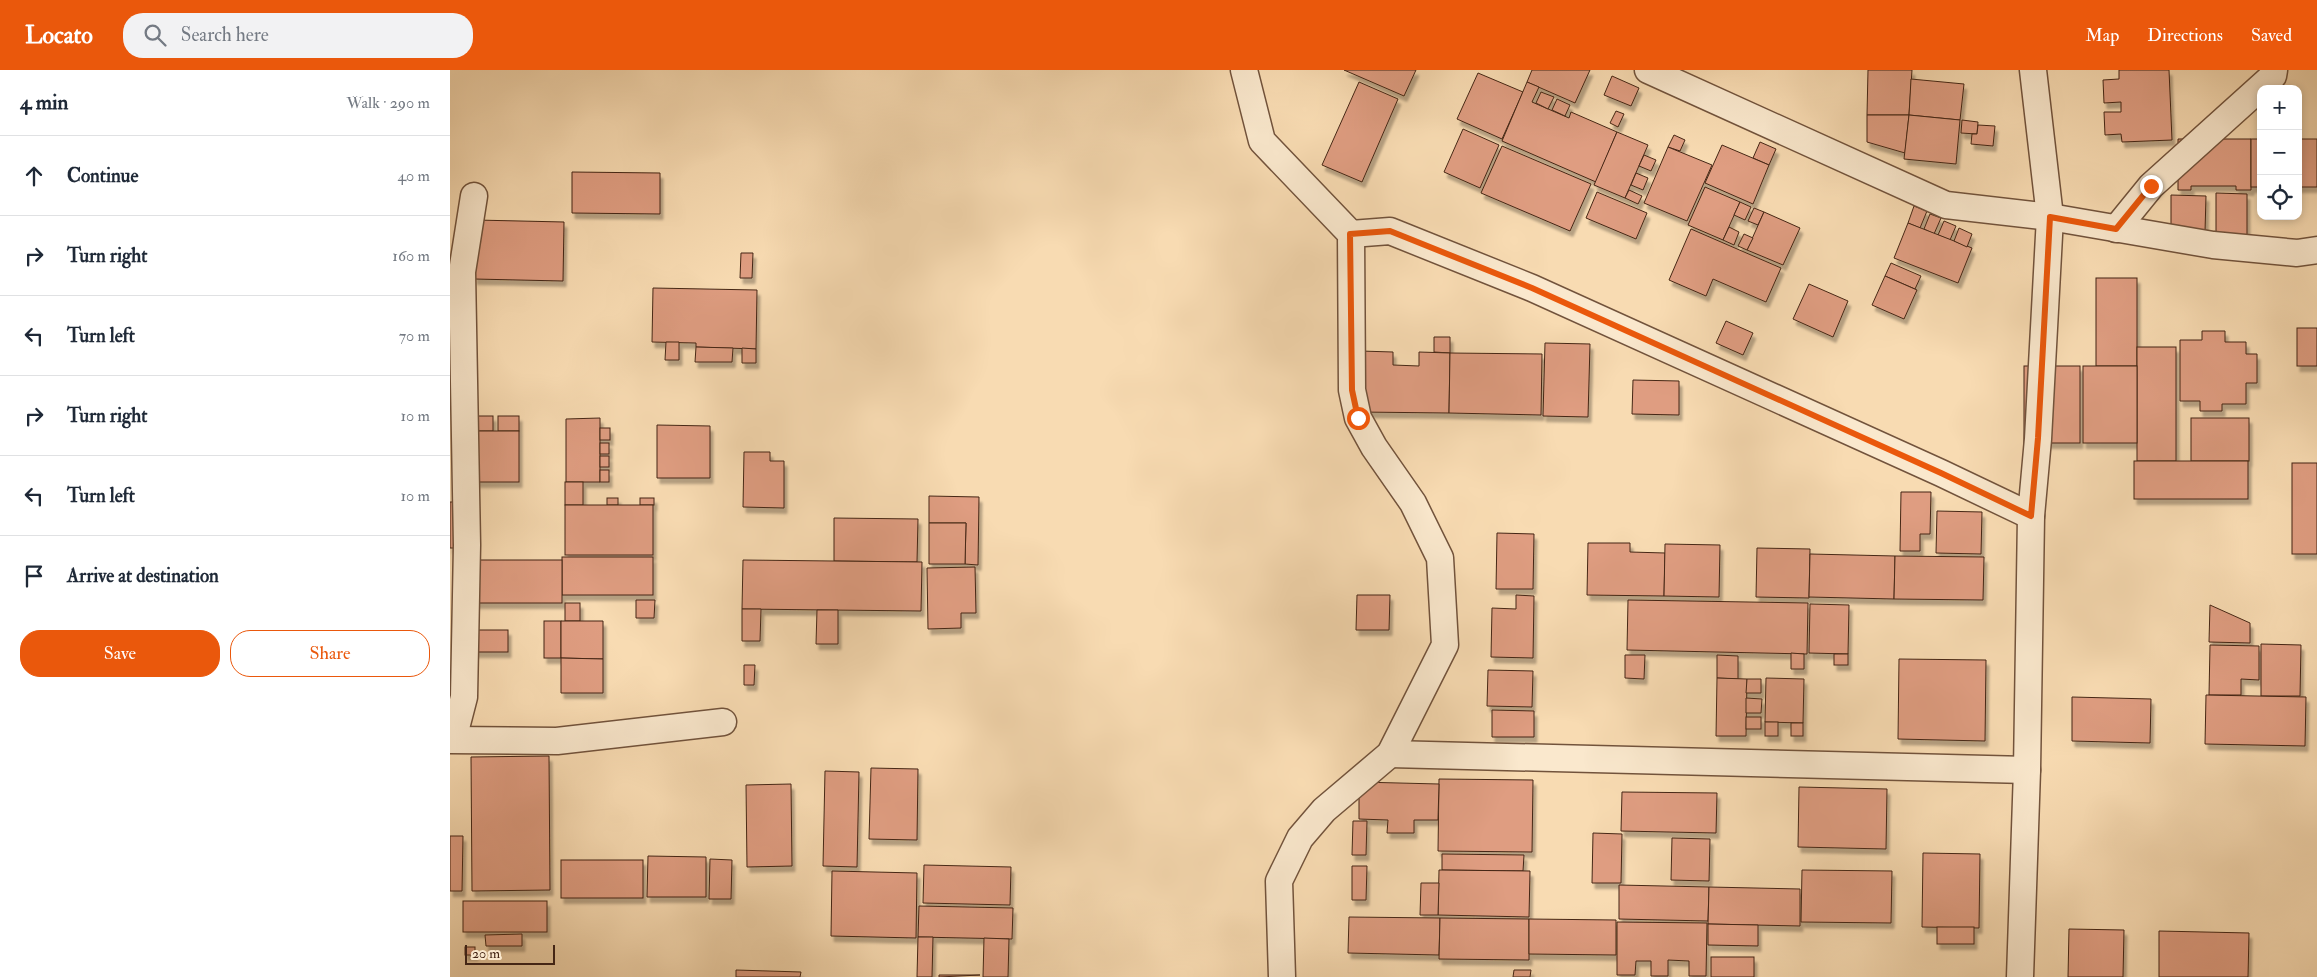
<!DOCTYPE html>
<meta charset="utf-8">
<style>
body{margin:0;font-family:"IM FELL Double Pica",serif;background:#f2f2f3;color:#1f2937}
.controls{position:absolute;right:15px;top:15px;display:grid;overflow:hidden;border-radius:10px;box-shadow:0 2px 8px #0003}
.controls button{width:45px;height:45px;display:grid;place-items:center;padding:0;border:0;border-bottom:1px solid #e0e1e3;background:#fff;color:#1f2937;font:25px sans-serif}
.scale{position:absolute;left:15px;bottom:12px;width:90px;box-sizing:border-box;padding-left:5px;border:2px solid #452615;border-top:0;font-size:14px;line-height:18px;white-space:nowrap;color:#452615;-webkit-text-stroke:4px #fae8cd;paint-order:stroke}
.stop{position:absolute;width:15px;height:15px;margin:-11px;border:4px solid #ea580c;border-radius:50%;background:#fff}
.stop.end{background:#ea580c;border-color:#fff;box-shadow:0 1px 5px #0008}
.list{margin:0;padding:0;list-style:none}
h2{display:flex;justify-content:space-between;align-items:center;height:65px;margin:0;padding:0 20px;font-size:21px}
h2 small{font-size:16px;font-weight:400;color:#747a83}
.list li{display:grid;grid-template-columns:32px 1fr auto;gap:15px;align-items:center;box-sizing:border-box;height:80px;padding:0 20px;border-top:1px solid #e0e1e3}
.list b{display:block;font-size:19px;white-space:nowrap}
.list em{font-size:16px;font-style:normal;color:#747a83}
.actions{display:flex;gap:10px;padding:15px 20px}
.actions a{flex:1;padding:11px 0;border:1px solid #ea580c;border-radius:20px;text-align:center;font-size:18px;color:#ea580c}
.actions .main{background:#ea580c;color:#fff}
.icon{flex:none;width:28px;height:28px;fill:none;stroke:currentColor;stroke-width:2;stroke-linecap:round;stroke-linejoin:round}
.map{position:relative;flex:none;width:1867px;height:907px;overflow:hidden}
header{display:flex;align-items:center;gap:30px;box-sizing:border-box;height:70px;padding:0 25px;background:#ea580c;color:#fff}
header strong{font-size:24px}
nav{display:flex;gap:28px;margin-inline-start:auto;font-size:18px}
.search{width:350px;height:45px;background:#f2f2f3;display:flex;align-items:center;gap:12px;box-sizing:border-box;padding:0 18px;border-radius:20px;color:#747a83;font-size:19px}
main{display:flex}
aside{flex:1;background:#fff}
.map>svg:first-child{display:block}
.building{fill:#df9d81;stroke:#452615;filter:url(#shadow)}
.lines{fill:none;stroke-linecap:round;stroke-linejoin:round}
.street-casing{stroke:#72533c;stroke-width:29}
.street{stroke:#fae8cd;stroke-width:26}
.route{stroke:#ea580c;stroke-width:6}
</style>
<header>
<strong>Locato</strong>
<div class="search"><svg class="icon" aria-label="search" viewBox="0 0 24 24"><circle cx="10" cy="10" r="6"/><path d="M15 15l6 6"/></svg>Search here</div>
<nav><a>Map</a><a>Directions</a><a>Saved</a></nav>
</header>
<main>
<aside>
<h2>4 min<small>Walk · 290 m</small></h2>
<ul class="list">
<li><svg class="icon" aria-label="ahead" viewBox="0 0 24 24"><path d="M12 20V5M6 11l6-6 6 6"/></svg><div><b>Continue</b></div><em>40 m</em></li>
<li><svg class="icon" aria-label="right" viewBox="0 0 24 24"><path d="M7 20v-9h11M14 6l5 5-5 5"/></svg><div><b>Turn right</b></div><em>160 m</em></li>
<li><svg class="icon" aria-label="left" viewBox="0 0 24 24"><path d="M17 20v-9H6M10 6l-5 5 5 5"/></svg><div><b>Turn left</b></div><em>70 m</em></li>
<li><svg class="icon" aria-label="right" viewBox="0 0 24 24"><path d="M7 20v-9h11M14 6l5 5-5 5"/></svg><div><b>Turn right</b></div><em>10 m</em></li>
<li><svg class="icon" aria-label="left" viewBox="0 0 24 24"><path d="M17 20v-9H6M10 6l-5 5 5 5"/></svg><div><b>Turn left</b></div><em>10 m</em></li>
<li><svg class="icon" aria-label="arrive" viewBox="0 0 24 24"><path d="M6 21V4h12l-3 4 3 4H6"/></svg><div><b>Arrive at destination</b></div></li>
</ul>
<div class="actions"><a class="main">Save</a><a>Share</a></div>
</aside>
<div class="map">
<svg width="1867" height="907" viewBox="0 0 1867 907">
<defs>
<filter id="shadow"><feDropShadow dx="3" dy="5.5" stdDeviation="1" flood-color="#0004"/></filter>
</defs>
<rect width="100%" height="100%" fill="#f8dbb2"/>
<filter id="stains"><feTurbulence type="fractalNoise" baseFrequency=".004" numOctaves="4"/><feColorMatrix values="0 0 0 0 .2 0 0 0 0 .09 0 0 0 0 .02 0 0 0 .5 -.17"/></filter>
<radialGradient id="worn" r=".72"><stop offset=".6" stop-color="#630" stop-opacity="0"/><stop offset="1" stop-color="#630" stop-opacity=".3"/></radialGradient>
<g class="building">
<polygon points="894,0 966,0 954,26"/>
<polygon points="1082,0 1140,0 1125,33 1077,12"/>
<polygon points="1418,0 1462,0 1459,45 1417,45"/>
<polygon points="1669,0 1719,0 1722,70 1672,72 1671,64 1655,65 1654,42 1671,42 1671,32 1654,33 1653,10 1669,9"/>
<polygon points="1028,3 1073,22 1052,69 1007,49"/>
<polygon points="1162,6 1189,18 1181,36 1154,25"/>
<polygon points="1461,9 1514,14 1510,50 1459,45"/>
<polygon points="909,12 948,29 912,112 872,95"/>
<polygon points="1077,12 1089,17 1082,32 1119,48 1121,42 1167,62 1146,112 1052,71"/>
<polygon points="1091,22 1104,27 1098,39 1086,33"/>
<polygon points="1107,29 1120,35 1115,46 1102,40"/>
<polygon points="1166,41 1174,44 1168,57 1160,53"/>
<polygon points="1417,45 1459,45 1455,83 1417,72"/>
<polygon points="1459,45 1510,50 1506,94 1454,89"/>
<polygon points="1512,50 1528,52 1527,64 1511,63"/>
<polygon points="1528,55 1545,56 1543,76 1521,74 1522,64 1527,64"/>
<polygon points="1013,59 1049,75 1030,118 994,102"/>
<polygon points="1167,62 1198,75 1175,128 1144,115"/>
<polygon points="1224,65 1235,70 1230,81 1218,77"/>
<polygon points="1728,69 1801,69 1801,120 1786,120 1786,116 1741,116 1741,120 1728,120"/>
<rect x="1801" y="69" width="10" height="48"/>
<rect x="1848" y="69" width="19" height="48"/>
<polygon points="1310,72 1326,79 1319,95 1303,88"/>
<polygon points="1272,75 1319,95 1303,134 1255,113"/>
<polygon points="1052,76 1141,114 1120,161 1031,123"/>
<polygon points="1218,77 1262,95 1237,151 1194,133"/>
<polygon points="1194,85 1206,90 1201,101 1189,96"/>
<polygon points="122,102 210,103 210,144 122,143"/>
<polygon points="1186,103 1198,108 1193,120 1181,115"/>
<polygon points="1255,117 1290,132 1273,170 1238,155"/>
<polygon points="1179,120 1192,126 1188,134 1175,128"/>
<polygon points="1147,122 1197,143 1186,169 1136,148"/>
<polygon points="1766,123 1797,124 1797,166 1766,166"/>
<polygon points="1721,125 1756,126 1755,162 1721,161"/>
<polygon points="1290,132 1301,137 1295,150 1284,145"/>
<polygon points="1464,136 1477,141 1470,158 1458,153"/>
<polygon points="1304,138 1314,142 1308,155 1298,151"/>
<polygon points="1314,142 1350,158 1333,195 1297,180"/>
<polygon points="1480,144 1491,148 1484,164 1474,159"/>
<polygon points="25,150 114,152 113,211 24,209"/>
<polygon points="1494,151 1506,156 1500,170 1488,165"/>
<polygon points="1458,153 1522,178 1508,213 1444,188"/>
<polygon points="1279,157 1289,162 1284,175 1273,170"/>
<polygon points="1509,158 1522,164 1517,177 1504,171"/>
<polygon points="1241,159 1331,198 1316,232 1263,209 1256,226 1219,210"/>
<polygon points="1294,164 1303,168 1297,180 1288,176"/>
<polygon points="291,183 303,183 302,208 290,208"/>
<polygon points="1441,193 1471,206 1465,219 1435,206"/>
<polygon points="1435,206 1467,220 1454,249 1422,235"/>
<rect x="1646" y="208" width="41" height="88"/>
<polygon points="1359,214 1398,231 1383,267 1343,249"/>
<polygon points="203,218 307,220 306,279 246,277 246,273 202,272"/>
<polygon points="1276,251 1303,263 1293,285 1266,273"/>
<rect x="1847" y="258" width="20" height="38"/>
<polygon points="1752,261 1775,261 1775,272 1796,272 1796,284 1807,284 1807,313 1796,313 1796,334 1772,334 1772,341 1750,341 1750,331 1730,331 1730,270 1752,270"/>
<polygon points="984,267 1000,267 1000,283 984,282"/>
<polygon points="216,272 229,272 229,290 215,290"/>
<polygon points="1095,273 1140,274 1138,347 1093,346"/>
<polygon points="246,277 283,278 282,292 245,292"/>
<rect x="1687" y="277" width="39" height="114"/>
<polygon points="292,278 306,279 306,293 292,293"/>
<polygon points="910,281 943,282 943,295 969,296 969,282 1000,283 999,343 909,342"/>
<polygon points="1000,283 1092,284 1091,345 999,343"/>
<rect x="1574" y="296" width="56" height="77"/>
<rect x="1633" y="296" width="54" height="77"/>
<polygon points="1183,310 1229,311 1229,345 1182,344"/>
<rect x="24" y="346" width="19" height="15"/>
<rect x="48" y="346" width="21" height="15"/>
<polygon points="150,348 150,412 116,412 116,349"/>
<rect x="1741" y="348" width="58" height="43"/>
<polygon points="207,355 260,356 260,408 207,408"/>
<rect x="150" y="358" width="10" height="12"/>
<rect x="24" y="361" width="45" height="51"/>
<rect x="150" y="373" width="9" height="11"/>
<polygon points="294,382 320,382 320,391 334,391 334,438 293,437"/>
<rect x="150" y="386" width="9" height="11"/>
<rect x="1684" y="391" width="114" height="38"/>
<rect x="1842" y="393" width="25" height="91"/>
<rect x="150" y="400" width="9" height="12"/>
<rect x="115" y="412" width="18" height="23"/>
<polygon points="1451,422 1481,422 1480,464 1470,464 1470,481 1450,481"/>
<polygon points="479,426 529,427 528,495 515,494 516,453 479,453"/>
<rect x="157" y="428" width="11" height="7"/>
<rect x="190" y="428" width="14" height="7"/>
<rect x="0" y="432" width="13" height="46"/>
<rect x="115" y="435" width="88" height="50"/>
<polygon points="1487,441 1532,442 1531,484 1486,483"/>
<polygon points="384,448 468,449 467,492 384,491"/>
<polygon points="479,453 516,453 515,494 479,494"/>
<polygon points="1047,463 1084,464 1083,519 1046,519"/>
<polygon points="1138,473 1180,473 1180,482 1215,483 1214,526 1137,525"/>
<polygon points="1215,474 1270,475 1269,527 1214,526"/>
<polygon points="1307,478 1360,479 1359,528 1306,527"/>
<polygon points="1360,484 1445,486 1444,529 1359,527"/>
<polygon points="1445,486 1534,487 1533,530 1444,529"/>
<rect x="112" y="487" width="91" height="38"/>
<rect x="22" y="490" width="90" height="43"/>
<polygon points="293,490 472,492 471,541 292,539"/>
<polygon points="525,497 526,543 511,543 511,558 478,559 477,498"/>
<polygon points="907,525 940,525 939,560 906,560"/>
<polygon points="1066,525 1084,526 1083,588 1041,587 1042,538 1066,539"/>
<polygon points="186,530 205,530 204,548 186,548"/>
<polygon points="1178,530 1358,533 1357,584 1177,580"/>
<rect x="115" y="533" width="15" height="18"/>
<polygon points="1360,534 1399,535 1398,584 1359,583"/>
<polygon points="1760,535 1800,553 1800,573 1759,572"/>
<polygon points="292,539 311,539 310,571 292,571"/>
<polygon points="367,540 388,540 388,574 366,574"/>
<rect x="94" y="551" width="17" height="37"/>
<polygon points="111,551 153,551 153,589 111,588"/>
<rect x="23" y="560" width="35" height="22"/>
<polygon points="1811,574 1851,575 1850,626 1811,626"/>
<polygon points="1760,575 1809,576 1809,610 1791,609 1791,625 1759,625"/>
<polygon points="1341,583 1354,584 1354,599 1341,599"/>
<rect x="1384" y="584" width="14" height="11"/>
<polygon points="1175,585 1195,585 1194,609 1175,608"/>
<polygon points="1267,585 1288,586 1288,609 1267,608"/>
<polygon points="111,588 153,589 153,623 111,623"/>
<polygon points="1449,589 1536,590 1535,671 1448,669"/>
<polygon points="294,595 305,595 304,615 294,615"/>
<polygon points="1038,600 1083,601 1082,637 1037,636"/>
<polygon points="1267,608 1297,609 1296,666 1266,666"/>
<polygon points="1316,608 1354,609 1353,653 1315,652"/>
<polygon points="1297,609 1311,609 1311,623 1296,623"/>
<polygon points="1756,625 1856,627 1855,676 1755,674"/>
<polygon points="1622,627 1701,629 1700,673 1622,671"/>
<polygon points="1296,628 1312,629 1311,643 1296,643"/>
<polygon points="1042,640 1084,641 1084,667 1042,667"/>
<rect x="1296" y="647" width="15" height="12"/>
<rect x="1315" y="652" width="13" height="14"/>
<rect x="1341" y="653" width="12" height="13"/>
<polygon points="99,686 100,820 22,821 21,687"/>
<polygon points="421,698 468,699 467,770 419,769"/>
<polygon points="375,701 409,702 407,797 373,796"/>
<polygon points="989,709 1083,710 1082,782 988,781"/>
<polygon points="909,712 989,714 988,750 964,750 964,763 937,763 938,750 909,749"/>
<polygon points="341,714 342,796 297,797 296,715"/>
<polygon points="1349,717 1437,719 1436,779 1348,777"/>
<polygon points="1172,722 1267,723 1266,763 1171,761"/>
<polygon points="903,751 917,751 916,785 902,785"/>
<polygon points="1143,763 1172,764 1171,813 1142,813"/>
<polygon points="0,766 13,766 12,821 0,821"/>
<polygon points="1222,768 1260,769 1259,811 1221,810"/>
<polygon points="1473,783 1530,784 1529,858 1472,857"/>
<polygon points="992,784 1074,785 1073,801 992,800"/>
<polygon points="198,786 256,787 256,827 197,827"/>
<polygon points="260,789 282,790 281,829 259,829"/>
<rect x="111" y="790" width="82" height="38"/>
<polygon points="474,795 561,797 560,835 473,833"/>
<polygon points="902,796 917,796 916,830 902,830"/>
<polygon points="989,800 1080,801 1079,847 988,845"/>
<polygon points="1352,800 1442,801 1441,853 1351,852"/>
<polygon points="382,801 467,803 466,868 381,866"/>
<polygon points="971,813 989,813 988,845 970,845"/>
<polygon points="1169,815 1259,817 1258,851 1169,849"/>
<polygon points="1259,817 1350,819 1350,856 1258,854"/>
<rect x="13" y="831" width="84" height="31"/>
<polygon points="469,836 563,838 562,869 468,867"/>
<polygon points="899,847 990,848 989,885 898,883"/>
<polygon points="990,848 1079,849 1079,890 989,889"/>
<polygon points="1079,849 1166,850 1166,885 1079,884"/>
<polygon points="1167,852 1257,853 1256,906 1239,906 1239,891 1218,890 1218,906 1201,906 1201,891 1186,891 1185,905 1167,905"/>
<polygon points="1258,854 1308,855 1308,876 1258,875"/>
<rect x="1487" y="857" width="37" height="17"/>
<polygon points="1619,859 1674,860 1673,907 1618,907"/>
<polygon points="1709,861 1799,863 1798,907 1709,907"/>
<polygon points="72,864 72,876 36,876 35,865"/>
<polygon points="468,867 483,867 482,907 467,907"/>
<polygon points="534,868 559,869 558,907 533,907"/>
<rect x="15" y="877" width="10" height="8"/>
<rect x="1261" y="887" width="43" height="20"/>
<polygon points="286,900 351,902 350,907 286,907"/>
<polygon points="1064,900 1081,900 1080,907 1063,907"/>
<polygon points="489,905 530,905 489,907"/>
</g>
<g class="lines">
<defs>
<g id="street">
<polyline points="794,0 812,71 901,164 902,320 908,348 924,377 963,433 990,488 995,575 940,684 874,740 850,768 829,811 832,907"/>
<polyline points="1198,0 1496,135 1600,147 1763,175 1847,183 1867,180"/>
<polyline points="1666,159 1701,116 1823,6 1824,0"/>
<polyline points="901,164 940,161 1082,218 1491,403 1581,446"/>
<polyline points="0,665 6,658 14,627 17,475 12,202 24,126"/>
<polyline points="0,670 107,671 273,652"/>
<polyline points="940,684 1577,700"/>
<polyline points="1570,907 1577,700 1581,446 1588,369 1600,147 1583,0"/>
</g>
</defs>
<use href="#street" class="street-casing"/>
<use href="#street" class="street"/>
</g>
<g class="lines">
<polyline class="route" points="908,348 902,320 900,164 940,161 1082,218 1491,403 1581,446 1588,368 1600,147 1666,159 1701,116"/>
</g>
<rect width="100%" height="100%" filter="url(#stains)"/>
<rect width="100%" height="100%" fill="url(#worn)"/>
</svg>
<div class="controls">
<button>+</button>
<button>−</button>
<button><svg class="icon" aria-label="locate" viewBox="0 0 24 24"><circle cx="12" cy="12" r="6"/><path d="M12 2v4M12 18v4M2 12h4M18 12h4"/></svg></button>
</div>
<div class="scale">20 m</div>
<div class="stop" style="left:908px;top:348px"></div>
<div class="stop end" style="left:1701px;top:116px"></div>
</div>
</main>
